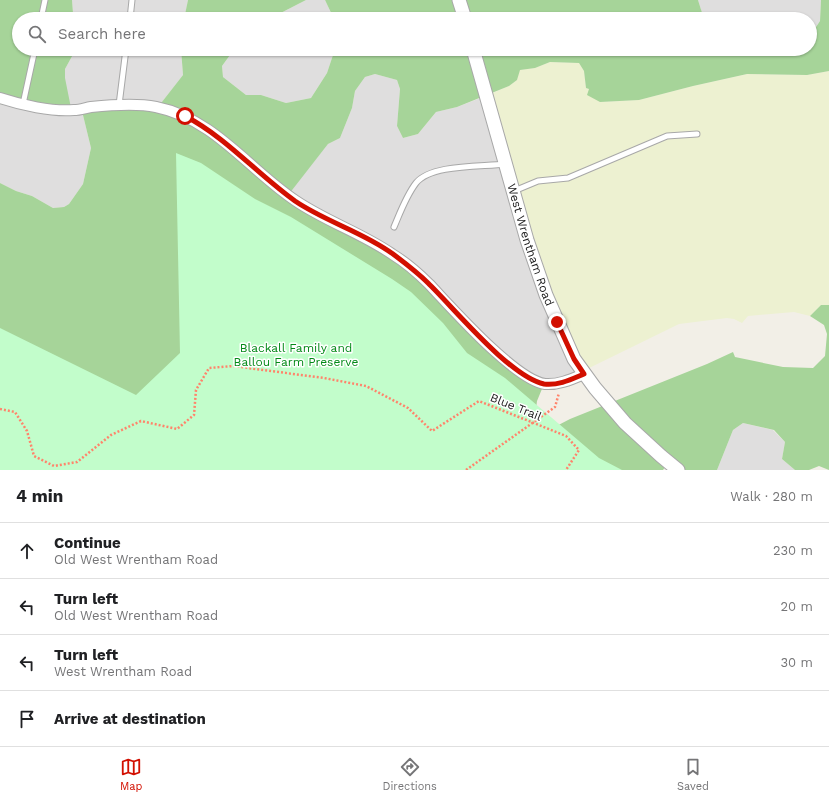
<!DOCTYPE html>
<meta charset="utf-8">
<style>
body{margin:0;font-family:"Work Sans",sans-serif;background:#f6f6f6;color:#202124}
.stop{position:absolute;width:12px;height:12px;margin:-9px;border:3px solid #d20f00;border-radius:50%;background:#fff}
.stop.end{background:#d20f00;border-color:#fff;box-shadow:0 1px 4px #0008}
.list{margin:0;padding:0;list-style:none}
h2{display:flex;justify-content:space-between;align-items:center;height:52px;margin:0;padding:0 16px;font-size:17px}
h2 small{font-size:13px;font-weight:400;color:#757577}
.list li{display:grid;grid-template-columns:26px 1fr auto;gap:12px;align-items:center;box-sizing:border-box;height:56px;padding:0 16px;border-top:1px solid #e0e0e0}
.list b{display:block;font-size:15px;white-space:nowrap}
.list p{margin:0;font-size:13px;white-space:nowrap;color:#757577}
.list em{font-size:13px;font-style:normal;color:#757577}
.icon{flex:none;width:22px;height:22px;fill:none;stroke:currentColor;stroke-width:2;stroke-linecap:round;stroke-linejoin:round}
.map{position:relative;flex:none;width:829px;height:470px;overflow:hidden}
.search{position:absolute;background:#fff;box-shadow:0 1px 3px #0004;left:12px;right:12px;top:12px;height:44px;display:flex;align-items:center;gap:10px;box-sizing:border-box;padding:0 14px;border-radius:22px;color:#757577;font-size:15px}
.sheet{height:276px;background:#fff}
nav{display:flex;justify-content:space-around;align-items:center;box-sizing:border-box;height:56px;border-top:1px solid #e0e0e0;background:#fff;font-size:11px;color:#757577}
nav a{display:grid;justify-items:center;gap:2px}
nav .on{color:#d20f00}
.map>svg:first-child{display:block}
.residential{fill:#dfdede}
.farmland{fill:#edf1d1}
.forest{fill:#a6d499}
.park{fill:#c2fdcb}
.lines{fill:none;stroke-linecap:round;stroke-linejoin:round}
.service-casing{stroke:#a8a8a8;stroke-width:7}
.minor-casing{stroke:#a8a8a8;stroke-width:12}
.tertiary-casing{stroke:#a8a8a8;stroke-width:15}
.path{stroke:#ff846b;stroke-width:2.5;stroke-dasharray:2 2;stroke-linecap:butt}
.service{stroke:#fff;stroke-width:5}
.minor{stroke:#fff;stroke-width:10}
.tertiary{stroke:#fff;stroke-width:13}
.route{stroke:#d20f00;stroke-width:5}
.labels{text-anchor:middle;stroke-width:3;stroke-linejoin:round;paint-order:stroke}
.street-label{font-size:12px;fill:#212121;stroke:#fff}
.park-label{font-size:12px;fill:#048a18;stroke:#fff}
</style>
<div class="map">
<svg width="829" height="470" viewBox="0 0 829 470">
<rect width="100%" height="100%" fill="#f2efe7"/>
<g class="residential">
<polygon points="72,0 188,0 184,19 81,19 73,13"/>
<polygon points="306,0 325,0 334,19 269,19"/>
<polygon points="698,0 821,0 820,21 810,36 810,19 704,19"/>
<polygon points="76,49 181,49 183,75 158,107 82,111 91,148 83,184 69,204 64,207 53,208 32,196 16,191 0,183 0,104 17,106 65,78 65,69"/>
<polygon points="250,49 335,49 327,73 311,98 286,103 261,95 246,95 223,77 222,66 230,55"/>
<polygon points="375,74 397,80 400,89 397,126 403,138 418,134 436,112 457,107 483,97 583,371 544,384 288,194 328,144 340,138 352,108 355,91 365,77"/>
<polygon points="743,423 773,430 785,442 782,459 795,470 717,470 733,430"/>
</g>
<polygon class="farmland" points="550,62 579,63 584,71 586,88 590,89 600,102 639,100 693,86 747,74 807,75 829,71 829,305 821,305 810,316 794,312 748,316 742,323 734,319 727,318 679,324 583,371 564,340 483,97 509,86 517,80 519,70 535,68"/>
<g class="forest">
<polygon points="0,0 72,0 73,13 81,19 19,19 19,49 76,49 65,69 65,78 71,108 17,106 0,104"/>
<polygon points="188,0 306,0 269,19 184,19"/>
<polygon points="325,0 698,0 704,19 334,19"/>
<polygon points="821,0 829,0 829,71 807,75 747,74 693,86 639,100 600,102 587,95 589,89 586,88 584,71 579,63 550,62 535,68 520,70 517,80 509,86 457,107 436,112 418,134 403,138 397,126 400,89 397,80 375,74 365,77 355,91 352,108 340,138 328,144 289,194 397,262 449,306 499,356 544,384 537,401 536,409 0,470 0,183 16,191 32,196 53,208 64,207 69,204 83,184 91,148 82,111 158,107 183,75 181,49 250,49 230,55 222,66 223,77 246,95 261,95 286,103 311,98 327,73 335,49 775,49 783,51 810,49 810,36 820,21"/>
<polygon points="821,305 829,305 829,470 819,466 809,470 795,470 782,459 785,442 774,430 743,423 733,430 717,470 676,470 667,464 663,470 472,470 570,419 707,364 733,352 735,357 783,367 813,368 825,356 827,334 824,325 810,316"/>
</g>
<polygon class="park" points="176,153 201,163 255,199 291,217 392,279 411,292 443,323 467,353 505,378 599,458 622,470 0,470 0,328 136,395 180,353"/>
<g class="lines">
<defs>
<g id="service">
<polyline points="41,19 45,0"/>
<polyline points="130,19 132,0"/>
<polyline points="23,104 35,49"/>
<polyline points="119,105 126,49"/>
<polyline points="514,191 538,181 568,178 667,136 697,134"/>
<path d="M394,227C400,213 406,196 416,183C431,164 482,167 505,164"/>
</g>
<path id="minor" d="M0,98C21,105 52,112 74,110C80,110 85,108 91,107C111,105 136,103 156,107C215,119 249,170 296,201C327,222 362,233 392,254C405,262 419,274 429,284C451,307 515,380 545,384C559,385 572,379 584,374"/>
<g id="tertiary">
<polyline points="459,0 465,19"/>
<path id="s1" d="M473,49L527,240L546,295L574,359L595,388L625,423L661,456L678,470"/>
</g>
</defs>
<use href="#service" class="service-casing"/>
<use href="#minor" class="minor-casing"/>
<use href="#tertiary" class="tertiary-casing"/>
<g class="path">
<polyline points="0,409 15,412 27,431 34,456 54,466 77,462 111,435 141,421 177,429 194,415 196,390 209,368 233,366 324,378 366,386 408,408 432,431 479,401 566,436 579,450 566,470"/>
<polyline points="466,470 555,407 559,393"/>
</g>
<use href="#service" class="service"/>
<use href="#minor" class="minor"/>
<use href="#tertiary" class="tertiary"/>
</g>
<g class="lines">
<path class="route" d="M185,116C227,138 257,174 295,201C326,222 363,232 393,254C405,263 418,273 428,283C454,308 510,377 544,384C558,386 572,379 584,374L574,359L557,322"/>
</g>
<g class="labels">
<g class="street-label">
<text dy="4" stroke="none"><textPath href="#s1" startOffset="204">West Wrentham Road</textPath></text>
<text transform="translate(516 407) rotate(22)" y="4">Blue Trail</text>
</g>
<g class="park-label">
<text x="296" y="352">Blackall Family and<tspan x="296" dy="14">Ballou Farm Preserve</tspan></text>
</g>
</g>
</svg>
<div class="stop" style="left:185px;top:116px"></div>
<div class="stop end" style="left:557px;top:322px"></div>
<div class="search"><svg class="icon" aria-label="search" viewBox="0 0 24 24"><circle cx="10" cy="10" r="6"/><path d="M15 15l6 6"/></svg>Search here</div>
</div>
<section class="sheet">
<h2>4 min<small>Walk · 280 m</small></h2>
<ul class="list">
<li><svg class="icon" aria-label="ahead" viewBox="0 0 24 24"><path d="M12 20V5M6 11l6-6 6 6"/></svg><div><b>Continue</b><p>Old West Wrentham Road</p></div><em>230 m</em></li>
<li><svg class="icon" aria-label="left" viewBox="0 0 24 24"><path d="M17 20v-9H6M10 6l-5 5 5 5"/></svg><div><b>Turn left</b><p>Old West Wrentham Road</p></div><em>20 m</em></li>
<li><svg class="icon" aria-label="left" viewBox="0 0 24 24"><path d="M17 20v-9H6M10 6l-5 5 5 5"/></svg><div><b>Turn left</b><p>West Wrentham Road</p></div><em>30 m</em></li>
<li><svg class="icon" aria-label="arrive" viewBox="0 0 24 24"><path d="M6 21V4h12l-3 4 3 4H6"/></svg><div><b>Arrive at destination</b></div></li>
</ul>
</section>
<nav>
<a class="on"><svg class="icon" aria-label="map" viewBox="0 0 24 24"><path d="M3 6l6-2 6 2 6-2v14l-6 2-6-2-6 2zM9 4v14M15 6v14"/></svg>Map</a>
<a><svg class="icon" aria-label="directions" viewBox="0 0 24 24"><path d="M12 3l9 9-9 9-9-9zM9 14v-3h6M13 9l2 2-2 2"/></svg>Directions</a>
<a><svg class="icon" aria-label="saved" viewBox="0 0 24 24"><path d="M7 4h10v16l-5-4-5 4z"/></svg>Saved</a>
</nav>
